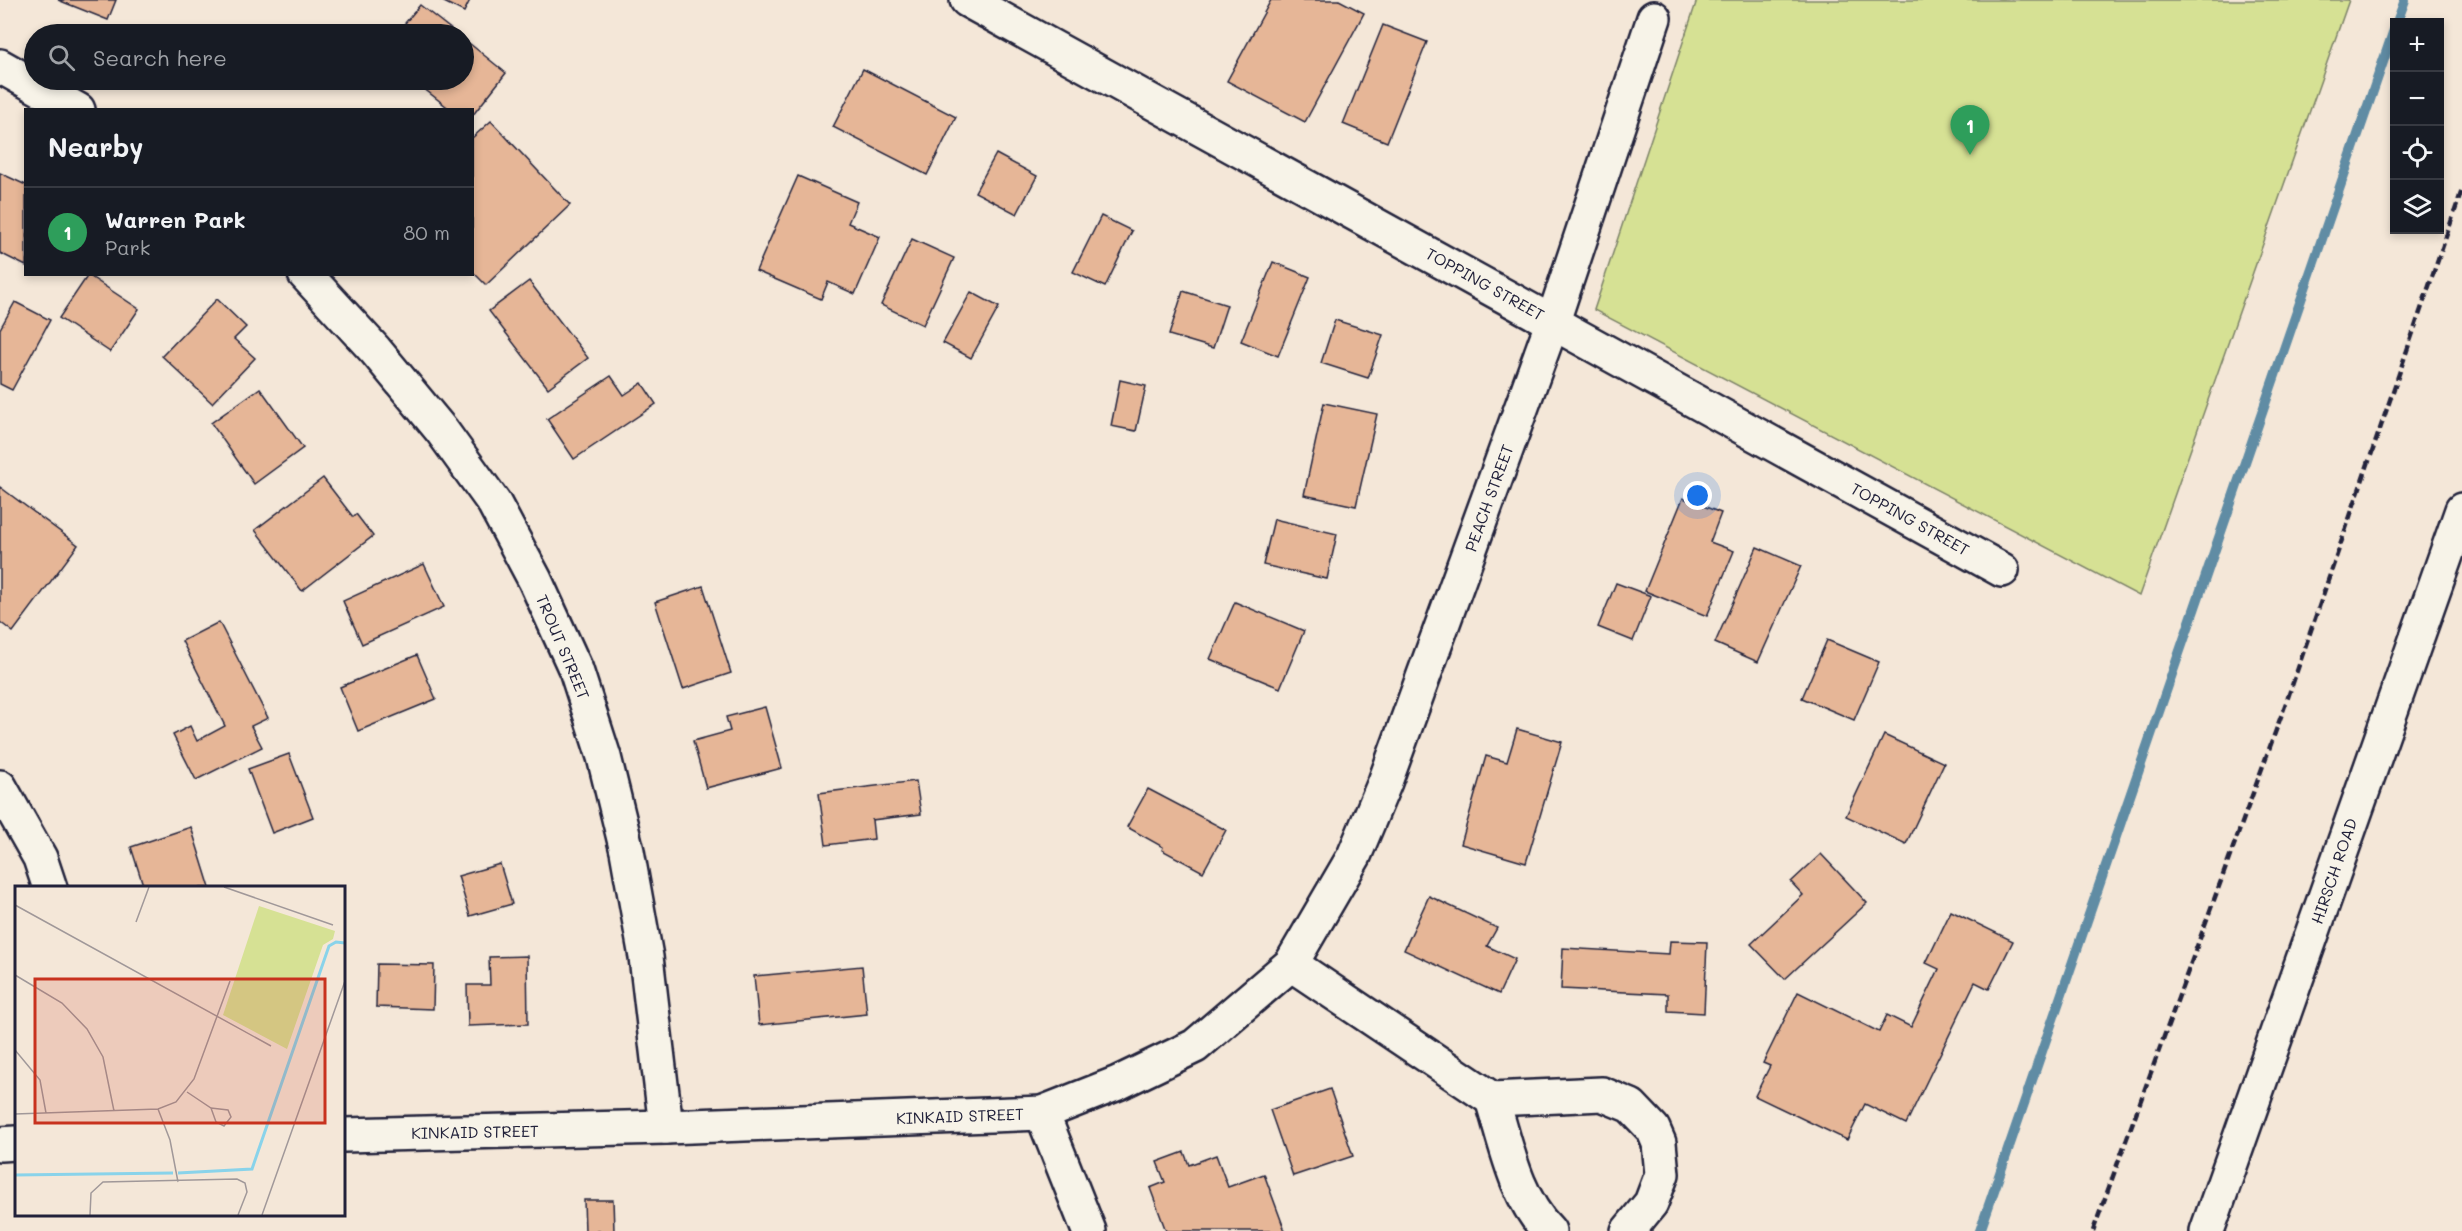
<!DOCTYPE html>
<meta charset="utf-8">
<style>
body{margin:0;font-family:Mali,sans-serif;background:#20242c;color:#f1f3f6}
.controls{position:absolute;right:18px;top:18px;display:grid;overflow:hidden;border-radius:0px;box-shadow:0 3px 9px #0003}
.controls button{width:54px;height:54px;display:grid;place-items:center;padding:0;border:0;border-bottom:2px solid #363941;background:#171b24;color:#f1f3f6;font:30px sans-serif}
.you{position:absolute;left:1698px;top:496px;width:21px;height:21px;margin:-15px;border:4px solid #fff;border-radius:50%;background:#1a73e8;box-shadow:0 0 0 9px #1a73e833}
.badge{display:grid;place-items:center;width:39px;height:39px;border-radius:50%;background:#0f766e;color:#fff;font-size:20px;font-weight:700}
.pin{position:absolute;translate:-50% -50px;filter:drop-shadow(0 2px 3px #0008)}
.pin::after{content:'';position:absolute;top:32px;width:21px;height:18px;background:inherit;clip-path:polygon(0 0,100% 0,50% 100%)}
.list{margin:0;padding:0;list-style:none}
h2{display:flex;justify-content:space-between;align-items:center;height:78px;margin:0;padding:0 24px;font-size:26px}
h2 small{font-size:20px;font-weight:400;color:#9ea1a6}
.list li{display:grid;grid-template-columns:39px 1fr auto;gap:18px;align-items:center;box-sizing:border-box;height:90px;padding:0 24px;border-top:2px solid #363941}
.list b{display:block;font-size:22px;white-space:nowrap}
.list p{margin:0;font-size:20px;white-space:nowrap;color:#9ea1a6}
.list em{font-size:20px;font-style:normal;color:#9ea1a6}
.icon{flex:none;width:33px;height:33px;fill:none;stroke:currentColor;stroke-width:2;stroke-linecap:round;stroke-linejoin:round}
.map{position:relative;flex:none;width:2462px;height:1231px;overflow:hidden}
.search{position:absolute;background:#171b24;box-shadow:0 3px 9px #0003;left:24px;top:24px;width:450px;height:66px;display:flex;align-items:center;gap:15px;box-sizing:border-box;padding:0 21px;border-radius:33px;color:#9ea1a6;font-size:22px}
.panel{position:absolute;background:#171b24;box-shadow:0 3px 9px #0003;left:24px;top:108px;width:450px;height:168px;border-radius:0px}
.map>svg:first-child{display:block}
.green{fill:#d6e194;stroke:#7c8268;stroke-width:1.5}
.lines{fill:none;stroke-linecap:round;stroke-linejoin:round}
.stream{stroke:#608ca4;stroke-width:10}
.building{fill:#e6b697;stroke:#22223b;stroke-width:1.5}
.minor-casing{stroke:#22223b;stroke-width:38}
.secondary-casing{stroke:#22223b;stroke-width:38}
.minor{stroke:#f7f3e8;stroke-width:33}
.secondary{stroke:#f7f3e8;stroke-width:33}
.rail{stroke:#22223b;stroke-width:4.5;stroke-dasharray:9 4.5;stroke-linecap:butt}
.labels{text-anchor:middle;stroke-width:6;stroke-linejoin:round;paint-order:stroke}
.street-label{font-size:16px;fill:#22223b;stroke:#f7f3e8}
.inset-river{fill:none;stroke:#89d3ea;stroke-width:3}
.inset-road{fill:none;stroke:#a09899;stroke-width:1.5}
.view{fill:#c8321e;fill-opacity:0.15;stroke:#c8321e;stroke-width:3}
.inset-edge{fill:none;stroke:#22223b;stroke-width:3}
</style>
<div class="map">
<svg width="2462" height="1231" viewBox="0 0 2462 1231">
<rect width="100%" height="100%" fill="#f4e7d8"/>
<filter id="ink" filterUnits="userSpaceOnUse"><feTurbulence type="fractalNoise" baseFrequency=".0167" numOctaves="2"/><feDisplacementMap in="SourceGraphic" scale="12" xChannelSelector="R" yChannelSelector="G"/><feConvolveMatrix kernelMatrix="1 2 1 2 8 2 1 2 1" color-interpolation-filters="sRGB"/></filter>
<g filter="url(#ink)">
<polygon class="green" points="1697,0 2349,0 2139,596 1594,310"/>
<g class="lines">
<g class="stream">
<polyline points="2397,22 2405,0"/>
<polyline points="1980,1231 2394,30"/>
</g>
</g>
<g class="building">
<polygon points="58,0 116,0 108,20"/>
<polygon points="440,0 470,0 464,12"/>
<polygon points="1271,0 1339,0 1364,13 1305,122 1227,81"/>
<polygon points="420,5 457,34 396,34"/>
<polygon points="1383,25 1427,42 1387,142 1343,124"/>
<polygon points="464,39 506,73 472,116 472,110 451,110 413,80 464,80"/>
<polygon points="863,69 956,117 927,175 833,127"/>
<polygon points="491,121 570,205 486,285 472,271 472,138"/>
<polygon points="996,154 1037,176 1017,214 975,192"/>
<polygon points="0,173 26,185 26,266 0,253"/>
<polygon points="798,176 857,202 848,223 880,237 855,294 828,282 821,299 756,271"/>
<polygon points="1101,216 1132,231 1105,287 1073,272"/>
<polygon points="912,239 954,258 923,325 881,305"/>
<polygon points="1273,262 1310,277 1278,356 1241,341"/>
<polygon points="88,275 139,309 110,352 59,318"/>
<polygon points="529,281 588,358 548,388 489,311"/>
<polygon points="1183,291 1227,305 1213,348 1169,335"/>
<polygon points="971,292 999,307 971,358 943,343"/>
<polygon points="217,299 246,327 234,339 255,358 212,403 162,356"/>
<polygon points="15,302 50,320 12,390 0,384 0,329"/>
<polygon points="1335,320 1383,335 1368,378 1321,363"/>
<polygon points="611,376 624,395 642,383 656,404 574,459 547,419"/>
<polygon points="1120,380 1146,386 1136,431 1111,426"/>
<polygon points="260,388 303,448 254,484 211,423"/>
<polygon points="1324,403 1377,414 1356,506 1304,495"/>
<polygon points="323,478 353,517 356,514 373,536 302,591 255,530"/>
<polygon points="0,487 78,545 13,632 0,622"/>
<polygon points="1683,498 1721,513 1710,542 1734,551 1707,616 1645,591"/>
<polygon points="1274,519 1337,534 1327,579 1263,565"/>
<polygon points="1757,547 1801,566 1758,662 1715,643"/>
<polygon points="424,564 444,607 362,644 343,601"/>
<polygon points="1616,583 1651,596 1633,641 1598,627"/>
<polygon points="703,586 731,673 683,689 655,602"/>
<polygon points="1235,602 1304,631 1280,688 1210,659"/>
<polygon points="219,622 268,718 251,726 262,747 196,780 173,735 190,726 197,741 225,726 182,641"/>
<polygon points="1827,640 1879,662 1854,720 1802,698"/>
<polygon points="417,655 436,699 358,731 340,687"/>
<polygon points="765,707 782,768 706,788 693,741 730,731 726,717"/>
<polygon points="1517,729 1562,742 1526,863 1461,844 1486,756 1507,762"/>
<polygon points="1884,735 1944,763 1906,844 1846,816"/>
<polygon points="289,754 313,817 272,833 248,769"/>
<polygon points="916,781 921,814 872,820 874,839 826,845 819,793"/>
<polygon points="1148,789 1226,830 1203,872 1162,850 1163,847 1127,827"/>
<polygon points="191,827 210,888 144,888 131,847"/>
<polygon points="1821,854 1867,903 1785,979 1751,944 1803,895 1791,882"/>
<polygon points="500,864 512,904 470,916 458,876"/>
<polygon points="1429,896 1497,928 1487,946 1515,959 1499,994 1404,950"/>
<polygon points="1951,911 2013,941 1989,989 1975,982 1906,1124 1865,1104 1847,1140 1755,1096 1770,1066 1763,1063 1798,992 1879,1032 1887,1015 1911,1027 1939,969 1926,963"/>
<polygon points="1670,941 1707,942 1704,1013 1668,1011 1668,994 1561,989 1563,948 1669,954"/>
<polygon points="527,956 528,1024 468,1026 467,985 490,985 489,957"/>
<polygon points="377,964 434,965 433,1009 376,1007"/>
<polygon points="862,966 867,1014 759,1025 754,976"/>
<polygon points="1330,1089 1353,1156 1293,1176 1270,1110"/>
<polygon points="1184,1152 1189,1165 1216,1155 1228,1187 1264,1174 1285,1231 1166,1231 1150,1188 1165,1182 1157,1162"/>
<polygon points="584,1200 613,1200 614,1231 585,1231"/>
</g>
<g class="lines">
<defs>
<g id="minor">
<polyline points="967,0 2002,570"/>
<polyline points="0,66 78,110"/>
<polyline points="305,274 375,350 442,431 494,503 535,580 576,670 604,757 627,851 646,957 666,1127"/>
<polyline points="0,787 40,858 50,888"/>
<polyline points="1291,964 1492,1099 1602,1094 1631,1106 1653,1129 1659,1143 1662,1174 1651,1203 1628,1231"/>
<path d="M1492,1099C1506,1143 1515,1197 1549,1231"/>
<polyline points="1042,1113 1089,1231"/>
<polyline points="344,1135 666,1127 1042,1113 1118,1083 1195,1046 1291,964 1354,856 1385,782 1553,321 1654,18"/>
<polyline points="0,1144 16,1143"/>
</g>
<polyline id="secondary" points="2207,1231 2462,510"/>
</defs>
<use href="#minor" class="minor-casing"/>
<use href="#secondary" class="secondary-casing"/>
<use href="#minor" class="minor"/>
<use href="#secondary" class="secondary"/>
<polyline class="rail" points="2093,1231 2287,700 2462,190"/>
</g>
</g>
<g class="labels">
<g class="street-label">
<text transform="translate(1485 284) rotate(29)" y="6">TOPPING STREET</text>
<text transform="translate(1489 498) rotate(-70)" y="6">PEACH STREET</text>
<text transform="translate(1910 519) rotate(29)" y="6">TOPPING STREET</text>
<text transform="translate(563 647) rotate(67)" y="6">TROUT STREET</text>
<text transform="translate(2334 871) rotate(-71)" y="6">HIRSCH ROAD</text>
<text transform="translate(960 1116) rotate(-2)" y="6">KINKAID STREET</text>
<text transform="translate(475 1132) rotate(-1)" y="6">KINKAID STREET</text>
</g>
</g>
<g transform="translate(15 886)">
<rect width="330" height="330" fill="#f4e7d8"/>
<path d="M244,20L320,45L318,53L308,59L272,163L208,129Z" fill="#d6e194"/>
<path class="inset-river" d="M163,287L237,283L314,60L321,56L330,57M0,289L158,287"/>
<path class="inset-road" d="M209,1L318,39M0,19L256,160M121,36L134,1M0,89L47,117L72,143L88,171L99,225M0,164L25,194L31,227M172,206L196,222L213,224L216,231L209,240L201,236L196,222M143,223L155,254L163,296M0,228L143,223L161,216L179,193L215,95M75,329L76,307L88,296L222,293L230,297L232,306L223,329M247,329L330,95"/>
<path class="view" d="M20,93H310V237H20Z"/>
<rect width="330" height="330" class="inset-edge"/>
</g>
</svg>
<div class="controls">
<button>+</button>
<button>−</button>
<button><svg class="icon" aria-label="locate" viewBox="0 0 24 24"><circle cx="12" cy="12" r="6"/><path d="M12 2v4M12 18v4M2 12h4M18 12h4"/></svg></button>
<button><svg class="icon" aria-label="layers" viewBox="0 0 24 24"><path d="M12 4l9 5-9 5-9-5zM3 14l9 5 9-5"/></svg></button>
</div>
<div class="you"></div>
<div class="pin badge" style="left:1970px;top:155px;background:#2e9e5b">1</div>
<div class="search"><svg class="icon" aria-label="search" viewBox="0 0 24 24"><circle cx="10" cy="10" r="6"/><path d="M15 15l6 6"/></svg>Search here</div>
<section class="panel">
<h2>Nearby<small></small></h2>
<ul class="list">
<li><span class="badge" style="background:#2e9e5b">1</span><div><b>Warren Park</b><p>Park</p></div><em>80 m</em></li>
</ul>
</section>
</div>
